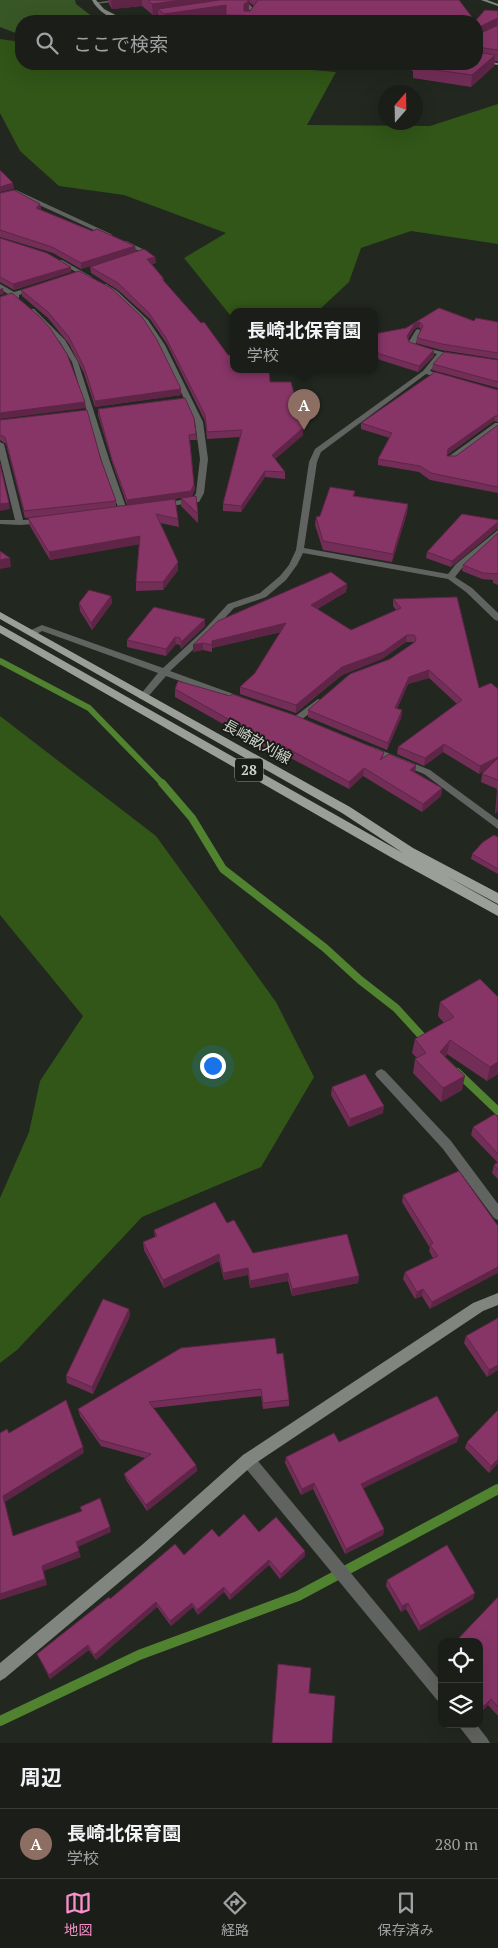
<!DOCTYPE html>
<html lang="ja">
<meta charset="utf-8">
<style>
body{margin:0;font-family:"PT Serif","Noto Sans JP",serif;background:#272a25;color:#f1f3f6}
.controls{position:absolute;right:15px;bottom:15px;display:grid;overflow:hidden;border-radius:10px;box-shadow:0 5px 20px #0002}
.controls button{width:45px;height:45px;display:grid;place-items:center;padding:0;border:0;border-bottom:1px solid #383b37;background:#1a1d18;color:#f1f3f6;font:25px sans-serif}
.compass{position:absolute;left:378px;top:85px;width:45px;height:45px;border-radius:50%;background:#1a1d18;box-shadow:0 5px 20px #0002;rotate:20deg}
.you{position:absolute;left:212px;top:1065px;width:18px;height:18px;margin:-12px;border:4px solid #fff;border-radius:50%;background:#1a73e8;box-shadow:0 0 0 8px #1a73e833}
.badge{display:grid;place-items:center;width:32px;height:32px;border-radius:50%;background:#f890cb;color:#fff;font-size:16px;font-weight:700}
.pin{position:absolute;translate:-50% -41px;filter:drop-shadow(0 1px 2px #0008)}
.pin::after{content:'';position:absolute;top:26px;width:18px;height:15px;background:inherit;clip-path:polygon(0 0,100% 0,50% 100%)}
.popup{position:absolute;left:230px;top:308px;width:148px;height:65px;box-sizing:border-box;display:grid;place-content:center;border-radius:10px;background:#1a1d18;filter:drop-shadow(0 1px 4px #0005);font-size:16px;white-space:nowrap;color:#9fa2a2}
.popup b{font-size:19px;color:#f1f3f6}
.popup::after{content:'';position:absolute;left:50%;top:100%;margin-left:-10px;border:10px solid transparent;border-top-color:#1a1d18}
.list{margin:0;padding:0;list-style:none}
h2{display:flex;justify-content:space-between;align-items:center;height:65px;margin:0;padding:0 20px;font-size:21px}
h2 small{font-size:16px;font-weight:400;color:#9fa2a2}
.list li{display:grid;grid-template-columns:32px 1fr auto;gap:15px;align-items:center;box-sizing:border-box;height:70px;padding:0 20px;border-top:1px solid #383b37}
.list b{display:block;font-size:19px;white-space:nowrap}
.list p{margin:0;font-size:16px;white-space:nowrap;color:#9fa2a2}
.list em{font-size:16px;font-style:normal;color:#9fa2a2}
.icon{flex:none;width:28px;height:28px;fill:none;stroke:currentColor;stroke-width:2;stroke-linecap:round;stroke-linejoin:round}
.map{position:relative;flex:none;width:498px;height:1743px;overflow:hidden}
.search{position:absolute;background:#1a1d18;box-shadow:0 5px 20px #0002;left:15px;right:15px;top:15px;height:55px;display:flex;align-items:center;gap:12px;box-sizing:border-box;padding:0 18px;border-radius:20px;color:#9fa2a2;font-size:19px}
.sheet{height:135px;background:#1a1d18}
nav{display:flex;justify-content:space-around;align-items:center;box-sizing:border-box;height:70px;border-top:1px solid #383b37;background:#1a1d18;font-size:14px;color:#9fa2a2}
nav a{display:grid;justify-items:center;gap:2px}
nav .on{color:#f890cb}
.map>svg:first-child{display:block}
.green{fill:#385726}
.forest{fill:#315618}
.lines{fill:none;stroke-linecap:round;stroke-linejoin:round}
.stream-far2{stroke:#508230;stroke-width:6}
.stream-far1{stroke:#508230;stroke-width:8}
.stream{stroke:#508230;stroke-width:10}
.lane{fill:#60635f;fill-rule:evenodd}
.street{fill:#60635f;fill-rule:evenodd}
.secondary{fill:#81857f;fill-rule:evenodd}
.primary{fill:#9aa098;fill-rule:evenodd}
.wall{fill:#732e58;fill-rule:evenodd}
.shaded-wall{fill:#5e2547}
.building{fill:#863566;stroke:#5e2547}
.labels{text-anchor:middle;stroke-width:4;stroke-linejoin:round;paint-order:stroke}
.shield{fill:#191d16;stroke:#989c97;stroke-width:1}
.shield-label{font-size:14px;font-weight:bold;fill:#cfd3ce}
.street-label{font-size:15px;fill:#cfd3ce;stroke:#191d16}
</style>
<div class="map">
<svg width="498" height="1743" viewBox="0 0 498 1743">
<rect width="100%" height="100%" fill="#222720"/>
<polygon class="green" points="0,0 75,0 76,4 98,21 21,21 21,35 0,27"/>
<g class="forest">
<polygon points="0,39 21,42 21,64 240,64 336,72 307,125 430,126 498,104 498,244 411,231 361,248 349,282 318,311 234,311 234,315 230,315 184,258 226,233 124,195 59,186 20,151 0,113"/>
<polygon points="0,716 156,836 276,1002 314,1077 261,1167 142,1217 17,1350 0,1363 0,1198 29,1132 40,1081 83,1016 0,915"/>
</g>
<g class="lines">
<polyline class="stream-far2" points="0,661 89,708 163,784"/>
<g class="stream-far1">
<polyline points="162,783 192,818 223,869 325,948 360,980 396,1008 428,1043"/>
<polyline points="457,1072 498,1111"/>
</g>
<polyline class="stream" points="0,1721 139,1655 298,1596 498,1489"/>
<g class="lane">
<polygon points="114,0 131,0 95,4 93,3"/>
<polygon points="249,4 257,12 250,17 249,21 245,21 246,15 252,12 246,7 240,6"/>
<polygon points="170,14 172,16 134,21 124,21"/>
</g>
<g class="street">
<polygon points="16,190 111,234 112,235 107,236 15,194 0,198 0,194"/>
<polygon points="122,241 126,241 149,252 135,256 135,254 141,252 122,243"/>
<polygon points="58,260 62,260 92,277 87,278 58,262"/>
<polygon points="0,284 14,292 35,286 38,288 19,295 19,298 13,297 0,301 0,297 8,294 0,289"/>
<polygon points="102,284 106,284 117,291 148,320 165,345 203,422 208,459 204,493 199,502 163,507 159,505 163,503 193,498 196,493 200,459 195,422 159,345 144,322 113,293 102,286"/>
<polygon points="30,309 34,309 65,340 78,362 109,459 127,510 126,512 123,512 119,510 101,459 72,362 60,342 30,311"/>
<polygon points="418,329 421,331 415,345 458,356 455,358 443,355 430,371 448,377 445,379 426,374 321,452 317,462 304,548 448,574 456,564 498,530 498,536 462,568 455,577 472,588 498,613 498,621 495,620 466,592 448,579 303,553 297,565 286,580 266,597 234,608 210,634 170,671 239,696 240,698 239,700 233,700 166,676 146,699 140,699 139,697 140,695 158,673 42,631 35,635 29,635 29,631 42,625 163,668 204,630 228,604 260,593 280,576 289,565 296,550 309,462 315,449 423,371 437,354 410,347 408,343 416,330"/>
<polygon points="495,423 498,423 498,428 454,461 448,461 448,457"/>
<polygon points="0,442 4,444 23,520 43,519 46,519 46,523 20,525 0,524 0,520 15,520 0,459"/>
<polygon points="318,699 321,700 322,702 321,704 300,721 294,721 292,719 294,717"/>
<polygon points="371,746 430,770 498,820 498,829 424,774 368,751 366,749 368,747"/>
<polygon points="381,1069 385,1071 451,1141 498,1204 498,1220 494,1218 443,1149 377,1077 375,1074 377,1071"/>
<polygon points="248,1453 253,1455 442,1683 442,1703 437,1700 243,1465 241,1460 243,1455"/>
<polygon points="458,1724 476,1724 487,1738 490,1743 472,1743 461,1729"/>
</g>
<g class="secondary">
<path d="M92,0H96L104,9L127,21C114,22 98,12 92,0Z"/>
<polygon points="481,0 487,0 498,4 498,6"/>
<polygon points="477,60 498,63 498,65 477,62"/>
<polygon points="498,1293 498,1305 483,1311 253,1465 153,1554 5,1678 0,1681 0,1663 143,1544 243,1455 473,1303"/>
</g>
<polygon class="primary" points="0,612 350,807 413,848 498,893 498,904 446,876 498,905 498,916 394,859 0,633 0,625 403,853 342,813 0,619"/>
</g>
<g class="wall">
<path d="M108,0H459L475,21L498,11V61H495L494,66L471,87L413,78V71H412V64H477V21H226V16L190,21H160L158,20V14L153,15L142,6L112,9L109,4ZM249,3H250L254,6L250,11H249Z"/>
<polygon points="0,193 40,204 41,210 92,231 135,246 136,252 81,269 53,253 0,237"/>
<polygon points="0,238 71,272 14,290 0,282"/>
<polygon points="155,257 156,263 152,264 164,279 164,282 228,355 270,382 303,428 303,435 275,459 285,472 285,479 265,477 241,512 223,511 223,504 240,437 207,439 205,421 167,344 150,319 118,290 91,273 90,267"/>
<polygon points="21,290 181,389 181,395 95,407 84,373 69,344 48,318 22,296"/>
<polygon points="439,308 474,321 498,322 498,359 441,350 416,343 417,338 421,330 419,327 414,329 408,339 409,342 434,356 418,372 380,360 374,354 374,334 406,328"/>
<polygon points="498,360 498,388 432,370 433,364"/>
<polygon points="498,390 498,422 494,421 447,455 447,456 456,456 498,425 498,493 430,480 419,472 378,465 378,459 390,438 361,429 361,423"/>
<polygon points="98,409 196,434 197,440 190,440 194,484 195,489 192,496 168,500 178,519 179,527 160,523 178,562 178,570 163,590 136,591 136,582 139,544 50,560 30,526 28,518 39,516 25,518 6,444 0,440 0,420 101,460 116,501 116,506 127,505 113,465 98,415"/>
<polygon points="355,491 354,496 408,504 407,513 392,562 323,550 315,525 316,517 320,516"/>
<polygon points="181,498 198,514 198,523 181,506"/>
<polygon points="498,520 498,529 497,529 451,567 426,558 427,552"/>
<polygon points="498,533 498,585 493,583 493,580 482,579 462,571 463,565"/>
<polygon points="347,584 346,592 317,609 351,630 396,610 393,606 393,599 479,688 498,689 498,811 495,814 497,789 481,782 482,774 486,770 479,774 443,752 424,766 397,754 398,747 457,704 429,678 408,684 397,709 402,710 401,718 387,750 308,717 308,710 390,659 414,643 413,642 406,642 382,659 342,675 296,713 240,694 240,687 255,673 281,632 212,648 212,652 203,650 193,652 193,645"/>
<polygon points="111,596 112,603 92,630 80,611 79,603"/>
<polygon points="205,619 205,626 181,649 180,645 176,644 166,656 127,647 127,640"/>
<polygon points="175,689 384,752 383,758 416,765 415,772 442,788 441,796 422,812 363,776 349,789 285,755 282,757 175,697"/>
<polygon points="498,837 498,874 471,859 472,854"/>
<polygon points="498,997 498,1074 487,1081 447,1054 445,1057 462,1090 441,1102 413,1073 415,1059 417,1058 412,1053 415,1039 444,1023 438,1016 440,1002"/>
<polygon points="332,1087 383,1113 349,1127 331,1095"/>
<polygon points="498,1117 498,1179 492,1173 494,1165 498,1163 471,1135 473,1127"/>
<polygon points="403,1195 498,1226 430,1309 422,1296 415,1299 403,1279 405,1272 433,1258 429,1251 430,1248 402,1202"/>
<polygon points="227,1223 253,1253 359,1276 358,1283 292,1296 288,1281 250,1288 248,1275 224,1280 219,1261 164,1288 144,1250 143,1242 155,1237 154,1230"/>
<polygon points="129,1309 130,1316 93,1394 67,1383 66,1376"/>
<polygon points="498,1318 498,1370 487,1377 464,1343 466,1336"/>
<polygon points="277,1354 289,1400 289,1406 263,1409 261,1396 153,1408 196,1465 197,1471 147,1511 126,1480 124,1474 145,1458 101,1446 80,1416 78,1409"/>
<polygon points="339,1442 457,1442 363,1488 384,1529 383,1535 345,1554 313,1489 301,1495 285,1463 286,1457"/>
<polygon points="467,1442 498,1463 489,1473 465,1448"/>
<polygon points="259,1532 305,1551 305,1556 280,1579 269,1565 230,1600 224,1592 198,1615 193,1607 171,1626 157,1607 96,1660 89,1650 50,1679 37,1654 110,1599 184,1555 219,1537"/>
<polygon points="387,1580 473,1599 419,1631 406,1609 401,1612 386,1586"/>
<polygon points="498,1597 498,1716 488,1705 481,1712 479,1709 479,1642"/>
<polygon points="442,1655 442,1665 439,1662"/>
</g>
<g class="shaded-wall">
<polygon points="111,0 142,0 142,6 112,9"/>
<polygon points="181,0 217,0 217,6 158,9 158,14 153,15 152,4"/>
<polygon points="239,0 250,0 250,3 249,3 249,12 244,15"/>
<polygon points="226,5 227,16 190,21 164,21 164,14"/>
<polygon points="498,18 497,29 477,39 477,28"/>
<polygon points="495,55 494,66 471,87 472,75"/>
<polygon points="13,183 14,189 0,192 0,187"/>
<polygon points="40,204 41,210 36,208"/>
<polygon points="135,246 136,252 81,269 81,263"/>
<polygon points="155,257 156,263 148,265 147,259"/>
<polygon points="71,267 71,272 14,290 13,284"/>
<polygon points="3,288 4,294 0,295 0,289"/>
<polygon points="420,322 419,327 414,329 406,342 407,336 415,323"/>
<polygon points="434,350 434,356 418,372 419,366"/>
<polygon points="181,389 181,395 95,407 95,401"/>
<polygon points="85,402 86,408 0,419 0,413"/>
<polygon points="495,416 494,421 447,455 448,449"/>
<polygon points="303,428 303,435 272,462 272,455"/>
<polygon points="265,471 265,477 241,512 241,506"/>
<polygon points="194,484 195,489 192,496 127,506 127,500"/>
<polygon points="9,503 10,509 0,511 0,504"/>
<polygon points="408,504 407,513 392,562 393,554"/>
<polygon points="498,522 497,529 451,567 452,561"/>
<polygon points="140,536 141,544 50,560 49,552"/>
<polygon points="10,558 11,567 0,569 0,560"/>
<polygon points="178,562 178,570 163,590 163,582"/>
<polygon points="347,584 346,592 311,613 311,605"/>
<polygon points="111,596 112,603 92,630 91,623"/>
<polygon points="205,619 205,626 181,649 181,642"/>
<polygon points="286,623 286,631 212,648 212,641"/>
<polygon points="407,635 406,642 382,659 342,675 296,713 296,705 342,667"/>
<polygon points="175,637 176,644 166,656 166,649"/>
<polygon points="203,643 203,650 193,652 193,645"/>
<polygon points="429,670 429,678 408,684 394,716 395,708 409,677"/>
<polygon points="402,710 401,718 387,750 388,743"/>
<polygon points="444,744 443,752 424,766 425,758"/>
<polygon points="285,747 285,755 282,757 283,750"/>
<polygon points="498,757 498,764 479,774 480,766"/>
<polygon points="416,765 415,772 410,770"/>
<polygon points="364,768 363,776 349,789 349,782"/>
<polygon points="442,788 441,796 422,812 423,804"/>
<polygon points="498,804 498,811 495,814 497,806"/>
<polygon points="450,1040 447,1054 438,1066 440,1052"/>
<polygon points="498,1062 498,1074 487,1081 490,1067"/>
<polygon points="465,1076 462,1090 441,1102 443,1088"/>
<polygon points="384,1106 383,1113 349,1127 350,1119"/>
<polygon points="219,1254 219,1261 164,1288 163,1280"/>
<polygon points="498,1267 498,1273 430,1309 432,1302"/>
<polygon points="248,1268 248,1275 224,1280 223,1273"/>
<polygon points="288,1273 288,1281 250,1288 250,1281"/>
<polygon points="359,1276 358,1283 292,1296 292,1289"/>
<polygon points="423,1289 422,1296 415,1299 417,1292"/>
<polygon points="129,1309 130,1316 93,1394 92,1387"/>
<polygon points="498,1365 498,1370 487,1377 489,1370"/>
<polygon points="459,1436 457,1442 360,1490 361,1484"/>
<polygon points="83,1447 84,1453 5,1502 15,1542 13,1536 3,1496"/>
<polygon points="498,1459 498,1463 489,1473 491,1466"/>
<polygon points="196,1465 197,1471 147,1511 146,1505"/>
<polygon points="314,1483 313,1489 301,1495 302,1489"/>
<polygon points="110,1527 111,1532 78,1547 76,1542"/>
<polygon points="384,1529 383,1535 345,1554 346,1549"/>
<polygon points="79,1551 81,1557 44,1571 47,1585 0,1600 0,1594 42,1566"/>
<polygon points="305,1551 305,1556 280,1579 281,1574"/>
<polygon points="269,1560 269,1565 230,1600 230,1595"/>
<polygon points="224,1587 224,1592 198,1615 197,1610"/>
<polygon points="475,1593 473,1599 419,1631 420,1626"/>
<polygon points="156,1602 157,1607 96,1660 94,1655"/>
<polygon points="192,1603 193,1607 171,1626 170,1621"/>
<polygon points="408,1603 406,1609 401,1612 402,1606"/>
<polygon points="88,1645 89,1650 50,1679 49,1675"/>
<polygon points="491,1699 488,1705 481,1712 484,1706"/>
</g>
<g class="building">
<polygon points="148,0 181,0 152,4"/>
<polygon points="220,0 247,0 249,1 244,4 244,11 250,11 258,0 459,0 475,21 485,10 498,11 498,18 477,28 477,34 479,34 498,25 498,50 477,47 478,52 495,55 472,75 414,67 417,64 477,64 477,21 374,21 357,18 226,15 226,5 164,14 158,9"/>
<polygon points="0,170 13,183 0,187"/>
<polygon points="14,190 40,204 36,208 92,231 97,229 135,246 81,263 52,247 0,230 0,193"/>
<polygon points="0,238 47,253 71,267 13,284 0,277"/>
<polygon points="144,249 155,257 147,259 164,279 162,279 201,323 204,322 228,355 234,355 234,369 269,369 270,382 291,382 303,428 272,455 285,472 265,471 241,506 223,504 242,430 207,432 205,415 166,338 149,313 118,283 90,267"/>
<polygon points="79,271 111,288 142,317 157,340 181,389 95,401 84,367 69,337 48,312 21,290"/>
<polygon points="12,293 39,316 50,328 67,354 85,402 0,413 0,297"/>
<polygon points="439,308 474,321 476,318 498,322 498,353 442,344 417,338 423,326 420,322 415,323 407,336 409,342 434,350 419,366 380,354 374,348 374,334 406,328"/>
<polygon points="444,352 498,360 498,382 433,364"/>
<polygon points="435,372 498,390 498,416 495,416 448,449 447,456 456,456 498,425 498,487 431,473 420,466 378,459 392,433 361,423"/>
<polygon points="185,398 194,418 196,434 189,435 194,484 191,491 127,500 112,460 98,409"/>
<polygon points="87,410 101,460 116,501 24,511 5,437 0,435 0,420"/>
<polygon points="0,464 9,503 0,504"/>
<polygon points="330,487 355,491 353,496 408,504 393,554 323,541 316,517 320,516"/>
<polygon points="196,496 198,514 181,498"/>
<polygon points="175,499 178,519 156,514 178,562 163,582 136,582 140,536 49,552 28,518"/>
<polygon points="462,514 498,520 498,522 452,561 427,552"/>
<polygon points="498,533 498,574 483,573 463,565"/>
<polygon points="0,551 10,558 0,560"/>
<polygon points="331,572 347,584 311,605 351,630 401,608 393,599 457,597 479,688 491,683 498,689 498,757 480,766 444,744 425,758 398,747 462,700 429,670 409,677 395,708 402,710 388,743 308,710 350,674 390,659 415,642 416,638 414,635 407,635 383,652 342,667 296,705 240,687 255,673 286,623 212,641 212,645 203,643 193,645 218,621"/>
<polygon points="89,590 111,596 91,623 79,603"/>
<polygon points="154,607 205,619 181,642 180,638 175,637 166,649 127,640"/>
<polygon points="178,681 230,696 232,694 294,715 384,752 380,760 389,754 416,765 410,770 442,788 423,804 364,768 349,782 285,747 283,750 175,689"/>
<polygon points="498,758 498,780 482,774"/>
<polygon points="498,791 498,804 497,806"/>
<polygon points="494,835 498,837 498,869 472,854 483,842"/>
<polygon points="480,979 498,997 498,1062 490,1067 450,1040 440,1052 465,1076 443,1088 415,1059 426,1053 415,1039 454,1017 440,1002"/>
<polygon points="365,1074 384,1106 350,1119 332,1087"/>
<polygon points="495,1114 498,1117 498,1154 473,1127"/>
<polygon points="498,1162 498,1170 494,1165"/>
<polygon points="459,1171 498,1226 498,1267 432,1302 423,1289 417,1292 405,1272 438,1256 430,1245 433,1243 403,1195"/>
<polygon points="215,1202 227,1223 234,1220 253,1253 347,1234 359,1276 292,1289 288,1273 250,1281 248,1268 223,1273 219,1254 163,1280 143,1242 157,1236 154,1230"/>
<polygon points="103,1299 129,1309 92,1387 66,1376"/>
<polygon points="498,1318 498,1365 489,1370 466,1336"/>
<polygon points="275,1338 277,1354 283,1353 289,1400 263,1403 261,1389 149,1402 196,1465 146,1505 124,1474 151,1454 100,1440 78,1409 181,1348"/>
<polygon points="437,1396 459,1436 361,1484 384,1529 346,1549 314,1483 302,1489 286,1457 334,1433 339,1442"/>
<polygon points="66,1400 83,1447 3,1496 13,1536 82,1511 80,1507 100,1498 110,1527 76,1542 79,1551 42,1566 45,1579 0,1594 0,1433 7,1429 9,1433"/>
<polygon points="498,1410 498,1459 491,1466 467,1442"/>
<polygon points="244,1514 259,1532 276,1517 305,1551 281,1574 269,1560 230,1595 224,1587 197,1610 192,1603 170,1621 156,1602 94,1655 88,1645 49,1675 37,1654 109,1597 110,1599 175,1544 184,1555 212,1529 219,1537"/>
<polygon points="447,1545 475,1593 420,1626 408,1603 402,1606 387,1580"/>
<polygon points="498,1597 498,1707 491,1699 484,1706 479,1700 479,1642 455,1642"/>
<polygon points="278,1664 311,1668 309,1693 335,1696 332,1743 272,1743"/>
</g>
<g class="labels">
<rect class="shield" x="235" y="758.5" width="28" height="23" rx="4"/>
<g class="shield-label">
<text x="249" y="775">28</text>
</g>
<g class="street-label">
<text transform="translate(257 742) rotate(29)" y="5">長崎畝刈線</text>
</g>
</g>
</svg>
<div class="controls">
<button><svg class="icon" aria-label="locate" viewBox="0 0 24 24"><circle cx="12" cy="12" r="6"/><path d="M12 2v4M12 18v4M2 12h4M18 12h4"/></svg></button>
<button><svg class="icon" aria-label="layers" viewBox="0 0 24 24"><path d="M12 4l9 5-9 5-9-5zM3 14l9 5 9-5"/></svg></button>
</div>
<svg class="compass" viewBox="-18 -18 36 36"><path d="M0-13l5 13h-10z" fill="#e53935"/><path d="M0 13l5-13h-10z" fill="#9fa2a2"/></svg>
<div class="you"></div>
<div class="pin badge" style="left:304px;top:430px;background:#8d6e63">A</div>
<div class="popup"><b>長崎北保育園</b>学校</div>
<div class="search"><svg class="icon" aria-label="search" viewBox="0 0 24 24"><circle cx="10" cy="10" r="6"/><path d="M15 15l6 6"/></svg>ここで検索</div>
</div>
<section class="sheet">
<h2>周辺<small></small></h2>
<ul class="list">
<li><span class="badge" style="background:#8d6e63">A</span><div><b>長崎北保育園</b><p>学校</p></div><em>280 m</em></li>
</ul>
</section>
<nav>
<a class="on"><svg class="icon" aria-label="map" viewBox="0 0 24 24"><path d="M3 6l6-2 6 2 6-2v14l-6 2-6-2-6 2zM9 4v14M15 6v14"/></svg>地図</a>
<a><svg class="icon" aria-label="directions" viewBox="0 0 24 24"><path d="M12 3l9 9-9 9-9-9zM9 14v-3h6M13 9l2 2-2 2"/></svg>経路</a>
<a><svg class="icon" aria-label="saved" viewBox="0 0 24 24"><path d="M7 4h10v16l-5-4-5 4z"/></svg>保存済み</a>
</nav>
